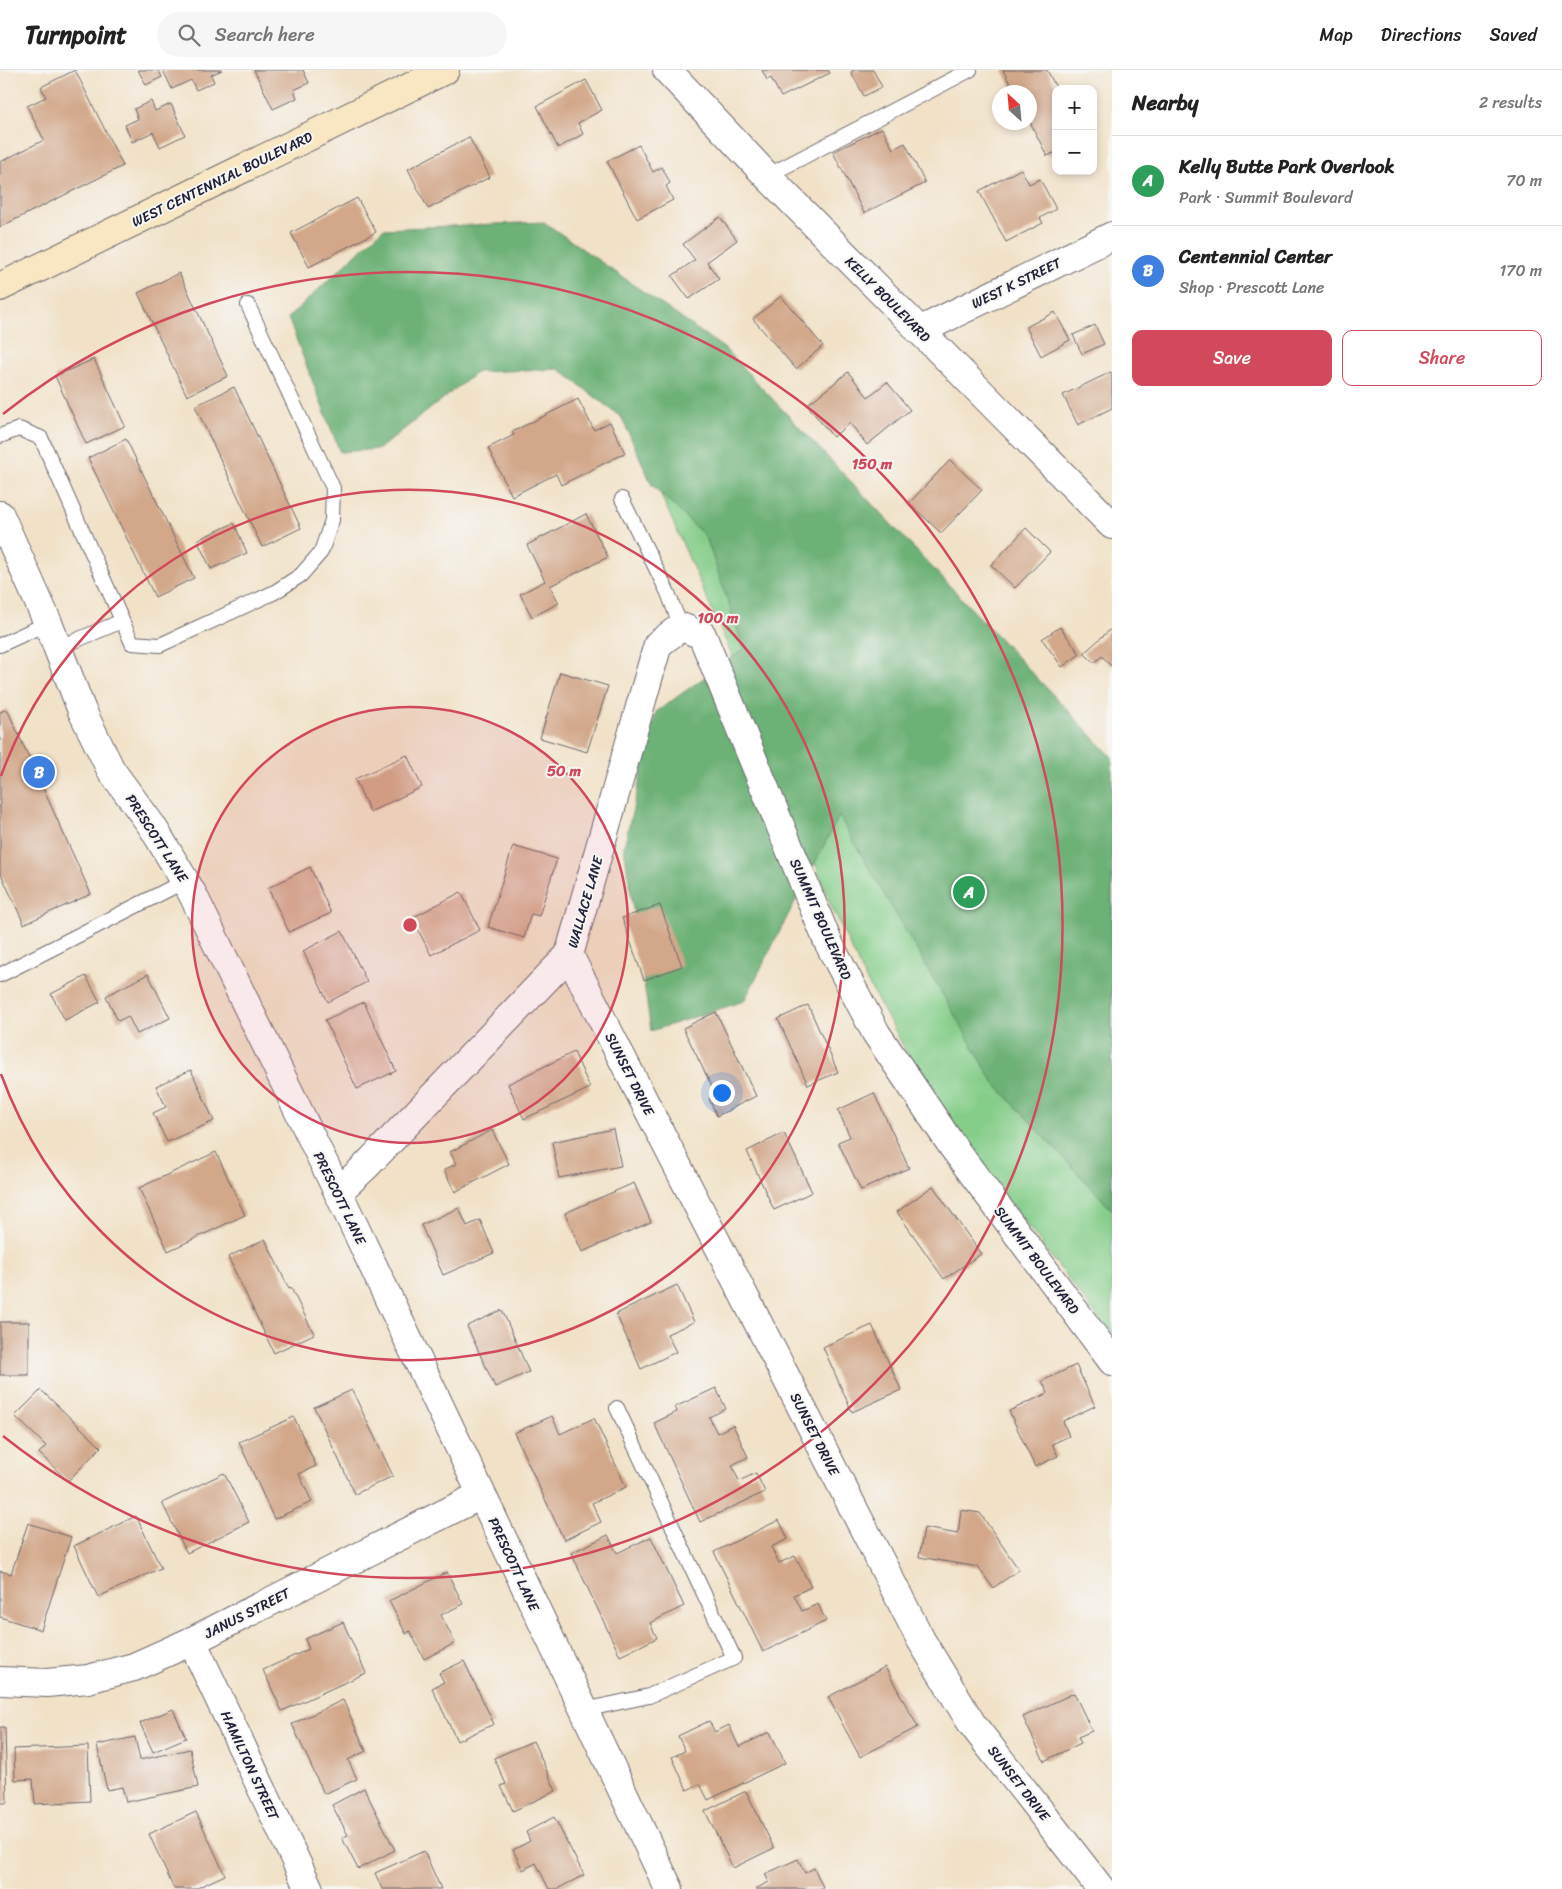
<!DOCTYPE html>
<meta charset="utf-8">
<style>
body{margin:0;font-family:Sriracha,sans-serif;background:#f6f6f6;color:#222}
.controls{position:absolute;right:15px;top:15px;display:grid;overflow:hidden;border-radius:10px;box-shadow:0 2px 8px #0003}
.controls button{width:45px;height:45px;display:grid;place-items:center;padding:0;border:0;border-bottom:1px solid #e0e0e0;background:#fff;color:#222;font:25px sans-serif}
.compass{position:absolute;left:992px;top:15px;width:45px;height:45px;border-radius:50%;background:#fff;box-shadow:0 2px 8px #0003;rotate:334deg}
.you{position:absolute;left:721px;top:1022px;width:18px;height:18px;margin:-12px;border:4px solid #fff;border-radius:50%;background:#1a73e8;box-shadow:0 0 0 8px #1a73e833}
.badge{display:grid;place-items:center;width:32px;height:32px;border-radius:50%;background:#d1495b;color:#fff;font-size:16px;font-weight:700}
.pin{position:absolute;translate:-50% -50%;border:2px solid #fff;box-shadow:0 1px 5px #0006}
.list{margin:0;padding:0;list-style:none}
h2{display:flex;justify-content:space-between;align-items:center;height:65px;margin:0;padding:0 20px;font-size:21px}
h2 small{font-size:16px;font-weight:400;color:#767676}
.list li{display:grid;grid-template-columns:32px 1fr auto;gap:15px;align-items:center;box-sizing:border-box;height:90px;padding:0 20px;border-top:1px solid #e0e0e0}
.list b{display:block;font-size:19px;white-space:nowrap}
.list p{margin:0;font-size:16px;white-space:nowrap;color:#767676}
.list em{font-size:16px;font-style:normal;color:#767676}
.actions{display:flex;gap:10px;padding:15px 20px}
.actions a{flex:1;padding:11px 0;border:1px solid #d1495b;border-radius:10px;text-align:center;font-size:18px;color:#d1495b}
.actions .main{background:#d1495b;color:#fff}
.icon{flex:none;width:28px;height:28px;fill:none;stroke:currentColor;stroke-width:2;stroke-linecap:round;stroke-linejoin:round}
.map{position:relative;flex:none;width:1112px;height:1819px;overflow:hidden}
header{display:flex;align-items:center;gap:30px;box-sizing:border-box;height:70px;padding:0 25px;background:#fff;border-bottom:1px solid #e0e0e0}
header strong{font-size:24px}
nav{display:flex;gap:28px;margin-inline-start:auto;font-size:18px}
.search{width:350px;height:45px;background:#f6f6f6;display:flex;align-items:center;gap:12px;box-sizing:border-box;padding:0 18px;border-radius:28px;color:#767676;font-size:19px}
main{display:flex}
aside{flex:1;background:#fff}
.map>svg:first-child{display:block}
.green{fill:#85ce8a;stroke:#547862}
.forest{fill:#6cb176;stroke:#476a58}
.building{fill:#d2a78a}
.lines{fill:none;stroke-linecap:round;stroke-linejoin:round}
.lane-casing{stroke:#6a656c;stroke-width:16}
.street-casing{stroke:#6a656c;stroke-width:30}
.secondary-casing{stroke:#6a656c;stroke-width:30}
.lane{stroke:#fff;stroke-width:14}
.street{stroke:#fff;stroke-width:28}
.secondary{stroke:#f9e7c3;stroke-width:28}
.ring{fill:none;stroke:#d1495b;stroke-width:2.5}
.labels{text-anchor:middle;stroke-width:4;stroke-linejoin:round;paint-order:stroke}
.street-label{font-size:14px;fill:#22223b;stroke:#f6f6f2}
.centre{fill:#d1495b;stroke:#f6f6f2;stroke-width:2.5}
.ring-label{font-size:15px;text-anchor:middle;font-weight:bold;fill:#d1495b;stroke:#f6f6f2;stroke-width:4;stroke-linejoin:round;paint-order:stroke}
</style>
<header>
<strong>Turnpoint</strong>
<div class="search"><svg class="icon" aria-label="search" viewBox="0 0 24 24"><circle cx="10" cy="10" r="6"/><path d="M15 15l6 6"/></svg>Search here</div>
<nav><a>Map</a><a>Directions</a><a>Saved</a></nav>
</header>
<main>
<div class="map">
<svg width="1112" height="1819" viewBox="0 0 1112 1819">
<rect width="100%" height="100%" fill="#f6f6f2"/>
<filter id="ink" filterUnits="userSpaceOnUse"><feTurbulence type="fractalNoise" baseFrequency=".02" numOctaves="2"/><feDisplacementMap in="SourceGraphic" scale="10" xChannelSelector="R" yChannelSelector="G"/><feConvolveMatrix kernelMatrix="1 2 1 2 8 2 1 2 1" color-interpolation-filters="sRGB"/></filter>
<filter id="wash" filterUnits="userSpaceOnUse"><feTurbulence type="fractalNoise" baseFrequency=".0096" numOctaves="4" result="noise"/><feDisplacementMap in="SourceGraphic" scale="20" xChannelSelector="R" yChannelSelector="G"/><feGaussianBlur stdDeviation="1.12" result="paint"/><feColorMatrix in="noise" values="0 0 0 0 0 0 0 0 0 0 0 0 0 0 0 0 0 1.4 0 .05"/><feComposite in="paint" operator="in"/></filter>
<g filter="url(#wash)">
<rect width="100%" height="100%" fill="#f1e2c7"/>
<polygon class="green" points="654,409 1112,810 1112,1266 990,1107 917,1002 893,957 865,908 830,833 770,672"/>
<polygon class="forest" points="544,152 725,279 1112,687 1112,1140 994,1013 839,746 744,931 651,961 624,777 656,642 744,579 706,467 652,415 622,348 559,299 477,302 379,379 340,382 288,248 383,159"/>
<g id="blocks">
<g class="building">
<polygon points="75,0 123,96 0,157 0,92 44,70 27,36 46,27 41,17"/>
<polygon points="138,0 158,0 162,7 146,15"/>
<polygon points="163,0 222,0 211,5 214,12 196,20 191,10 172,19"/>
<polygon points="254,0 303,0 309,13 294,20 297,28 273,39"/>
<polygon points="762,0 828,0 830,3 781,27 771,8 767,10"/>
<polygon points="854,0 873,0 882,17 864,26 851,2"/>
<polygon points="1003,0 1047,0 1057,19 1056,82 1047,86 1030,52 1030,22 1014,22"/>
<polygon points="586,10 602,40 578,53 583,64 558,78 537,36"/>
<polygon points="151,31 155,41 171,34 185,65 160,77 153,62 132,72 125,55 138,49 134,39"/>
<polygon points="882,58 893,79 905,73 925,113 864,143 833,82"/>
<polygon points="469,67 490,107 428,139 408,99"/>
<polygon points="639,75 653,102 662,97 670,113 666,116 673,130 637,149 607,91"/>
<polygon points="1021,99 1029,114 1040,109 1056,139 1040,148 1043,153 1006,172 979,121"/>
<polygon points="357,128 376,162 309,197 291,163"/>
<polygon points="720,147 737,170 707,192 719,209 689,229 672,206 695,190 683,174"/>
<polygon points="179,203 228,306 187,326 138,223"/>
<polygon points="781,226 823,276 796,299 753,249"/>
<polygon points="1055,242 1070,270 1041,286 1026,257"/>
<polygon points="1095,255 1104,274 1082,284 1073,265"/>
<polygon points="94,289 125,356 86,374 55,306"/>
<polygon points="848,302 868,327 887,312 910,340 867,375 850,353 833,367 807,335"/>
<polygon points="1111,302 1112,305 1112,338 1078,355 1063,325"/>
<polygon points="234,317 301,458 262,477 195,336"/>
<polygon points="578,329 594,360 610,352 625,383 561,415 556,404 512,426 488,378 514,365 512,362"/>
<polygon points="126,369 194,508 155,527 88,388"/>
<polygon points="950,390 982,420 941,463 909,433"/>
<polygon points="586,444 608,487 550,516 559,533 532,547 520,524 545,511 527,475"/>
<polygon points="234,453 247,483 211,499 197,470"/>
<polygon points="1026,458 1050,482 1015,518 991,495"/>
<polygon points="1060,557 1080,584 1062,597 1042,569"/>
<polygon points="1112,558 1112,597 1102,586 1094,593 1084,583"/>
<polygon points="560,602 608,616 587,682 540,668"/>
<polygon points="7,639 91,824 24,854 0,802 0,642"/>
<polygon points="407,685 422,717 370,742 355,709"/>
<polygon points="513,776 557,789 539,846 531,844 524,868 488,857"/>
<polygon points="310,797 331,843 289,862 268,818"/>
<polygon points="461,822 480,860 431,885 412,848"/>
<polygon points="660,835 682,896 644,910 622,848"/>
<polygon points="342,861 367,912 328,932 303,881"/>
<polygon points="148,904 170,948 137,964 128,946 118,951 106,926"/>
<polygon points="86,906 100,932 65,950 51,924"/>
<polygon points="364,932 396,1001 357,1019 325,950"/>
<polygon points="808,935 838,1002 808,1015 778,949"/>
<polygon points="716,942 756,1026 717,1046 709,1029 716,1025 683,958"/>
<polygon points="574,982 590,1018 524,1049 508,1014"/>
<polygon points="191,1000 214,1051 167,1072 153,1043 166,1037 156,1016"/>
<polygon points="874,1023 909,1098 861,1120 838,1072 850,1067 838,1040"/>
<polygon points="613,1059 621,1096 559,1108 552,1072"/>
<polygon points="492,1060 509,1094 455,1122 444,1100 456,1094 450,1082"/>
<polygon points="784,1063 812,1122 774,1140 747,1081"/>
<polygon points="216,1082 245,1145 168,1181 139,1118"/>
<polygon points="634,1113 651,1152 582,1182 565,1143"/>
<polygon points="933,1116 981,1184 944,1209 897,1142"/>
<polygon points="459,1138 467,1156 480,1150 494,1183 443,1205 421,1155"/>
<polygon points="265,1169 289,1219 291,1218 314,1264 274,1283 228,1187"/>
<polygon points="677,1215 694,1252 667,1264 676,1282 641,1299 616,1244"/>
<polygon points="502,1240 529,1302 495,1317 467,1256"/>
<rect x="0" y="1252" width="29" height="53"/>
<polygon points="872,1255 901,1320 852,1342 823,1277"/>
<polygon points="1076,1295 1095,1336 1063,1351 1069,1366 1052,1374 1058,1386 1035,1397 1009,1341 1048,1323 1042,1311"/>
<polygon points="716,1318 726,1339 709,1347 717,1363 733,1355 748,1387 732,1395 739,1411 756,1403 765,1422 700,1452 654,1353 677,1342 675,1337"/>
<polygon points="41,1320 101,1377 68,1411 39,1383 46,1376 15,1346"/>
<polygon points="352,1320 393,1406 355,1424 314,1337"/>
<polygon points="552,1346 560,1364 594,1348 626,1417 592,1433 601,1452 564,1470 514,1363"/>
<polygon points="294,1347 316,1396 299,1404 312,1432 274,1449 239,1372"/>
<polygon points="224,1403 249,1452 187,1483 162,1433"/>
<polygon points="961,1440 980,1443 1019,1500 993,1518 978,1497 919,1487 924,1458 958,1464"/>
<polygon points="136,1446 161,1498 98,1527 74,1476"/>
<polygon points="779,1450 788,1469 771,1477 779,1493 795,1486 811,1517 794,1525 802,1541 818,1534 826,1551 763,1582 714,1482"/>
<polygon points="28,1453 71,1467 41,1560 0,1547 0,1501 11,1504"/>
<polygon points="608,1465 617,1483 651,1467 684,1536 650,1553 657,1568 620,1586 571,1483"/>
<polygon points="447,1502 463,1534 441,1545 455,1573 424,1589 410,1561 406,1564 389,1531"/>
<polygon points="343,1552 366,1603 282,1641 263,1600 309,1579 305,1569"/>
<polygon points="464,1591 494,1654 457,1671 432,1618 444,1612 439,1603"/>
<polygon points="885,1597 918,1657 860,1687 828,1627"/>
<polygon points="1074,1623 1092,1661 1078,1667 1081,1673 1044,1691 1023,1647"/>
<polygon points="343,1630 366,1681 348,1690 357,1709 324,1724 292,1654"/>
<polygon points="173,1639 186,1668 153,1682 140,1653"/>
<polygon points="709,1651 715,1662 729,1655 739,1677 770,1662 785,1693 708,1730 700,1714 687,1720 672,1687 685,1681 678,1666"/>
<polygon points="0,1657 5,1657 7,1733 0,1733"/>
<polygon points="135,1667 140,1690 190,1679 198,1717 126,1732 122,1717 107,1720 97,1675"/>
<polygon points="533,1671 556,1721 513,1741 501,1716 506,1714 494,1688"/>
<polygon points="88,1676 90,1731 35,1734 33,1709 15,1710 14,1679"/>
<polygon points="364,1718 395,1780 358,1799 342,1768 348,1765 332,1735"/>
<polygon points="746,1721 774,1778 733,1798 705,1741"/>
<polygon points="196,1742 225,1805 195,1819 174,1819 149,1764"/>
<polygon points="554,1747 584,1805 557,1819 549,1819 536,1793 523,1800 513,1780 530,1771 526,1762"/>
<polygon points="424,1781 441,1819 382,1819 375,1803"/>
<polygon points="798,1789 805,1803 814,1798 823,1817 819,1819 755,1819 769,1812 765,1804"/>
</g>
</g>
</g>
<g filter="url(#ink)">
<use href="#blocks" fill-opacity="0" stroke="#6a656c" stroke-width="1"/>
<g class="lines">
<defs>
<g id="lane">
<polyline points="767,106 970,0"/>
<polyline points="0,366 19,359 41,368 132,573 160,575 275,522 301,505 321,482 332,450 333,418 248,235"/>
<polyline points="622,429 668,523 681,557"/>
<polyline points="0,575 48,553"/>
<polyline points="58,578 122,551"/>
<polyline points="0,905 185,811"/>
<polyline points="584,1640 649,1626 734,1588 617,1338"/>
</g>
<g id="street">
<polyline points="667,0 767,106 1112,455"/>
<polyline points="919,261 1112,166"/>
<polyline points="0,445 48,553 82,641 111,700 152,756 192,823 338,1122 669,1819"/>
<polyline points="569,885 921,1570 972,1654 1101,1819"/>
<polyline points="338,1122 365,1097 569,885 658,574 681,557 702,565 828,872 876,963 953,1077 1112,1291"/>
<polyline points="192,1571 309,1819"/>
<polyline points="0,1611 47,1613 88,1609 134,1597 192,1571 481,1425"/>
</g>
<polyline id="secondary" points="0,217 445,0"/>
</defs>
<use href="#lane" class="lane-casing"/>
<use href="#street" class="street-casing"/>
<use href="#secondary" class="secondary-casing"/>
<use href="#lane" class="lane"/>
<use href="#street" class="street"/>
<use href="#secondary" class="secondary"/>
</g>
</g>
<circle cx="410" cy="855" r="218" fill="#d1495b" fill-opacity=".12"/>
<g class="ring">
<circle cx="410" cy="855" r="218"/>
<path d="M1 706A435 435 0 1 1 1 1004"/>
<path d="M3 344A653 653 0 1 1 3 1366"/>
</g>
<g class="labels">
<g class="street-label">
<text transform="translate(222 109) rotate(-26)" y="5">WEST CENTENNIAL BOULEVARD</text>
<text transform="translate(1016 213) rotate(-26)" y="5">WEST K STREET</text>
<text transform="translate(888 229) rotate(45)" y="5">KELLY BOULEVARD</text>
<text transform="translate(157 768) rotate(57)" y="5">PRESCOTT LANE</text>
<text transform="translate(585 832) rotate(-74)" y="5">WALLACE LANE</text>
<text transform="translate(821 849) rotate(66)" y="5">SUMMIT BOULEVARD</text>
<text transform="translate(630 1004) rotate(63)" y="5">SUNSET DRIVE</text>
<text transform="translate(340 1128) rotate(64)" y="5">PRESCOTT LANE</text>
<text transform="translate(1037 1190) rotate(53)" y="5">SUMMIT BOULEVARD</text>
<text transform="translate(815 1364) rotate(63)" y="5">SUNSET DRIVE</text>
<text transform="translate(514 1494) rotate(65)" y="5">PRESCOTT LANE</text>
<text transform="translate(247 1543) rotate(-27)" y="5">JANUS STREET</text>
<text transform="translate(250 1695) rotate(65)" y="5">HAMILTON STREET</text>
<text transform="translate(1019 1713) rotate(52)" y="5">SUNSET DRIVE</text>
</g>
</g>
<circle cx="410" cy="855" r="8" class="centre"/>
<g class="ring-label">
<text x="872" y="399">150 m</text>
<text x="718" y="553">100 m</text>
<text x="564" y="706">50 m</text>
</g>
</svg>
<div class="controls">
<button>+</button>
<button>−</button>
</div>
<svg class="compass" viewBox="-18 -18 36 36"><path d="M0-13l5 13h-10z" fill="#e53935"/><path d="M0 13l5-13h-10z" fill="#767676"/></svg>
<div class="you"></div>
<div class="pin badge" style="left:969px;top:822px;background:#2e9e5b">A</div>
<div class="pin badge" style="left:39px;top:702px;background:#3f7fe0">B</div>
</div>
<aside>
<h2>Nearby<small>2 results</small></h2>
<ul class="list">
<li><span class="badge" style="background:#2e9e5b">A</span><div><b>Kelly Butte Park Overlook</b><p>Park · Summit Boulevard</p></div><em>70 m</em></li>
<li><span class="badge" style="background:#3f7fe0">B</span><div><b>Centennial Center</b><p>Shop · Prescott Lane</p></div><em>170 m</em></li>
</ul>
<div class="actions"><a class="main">Save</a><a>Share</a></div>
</aside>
</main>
